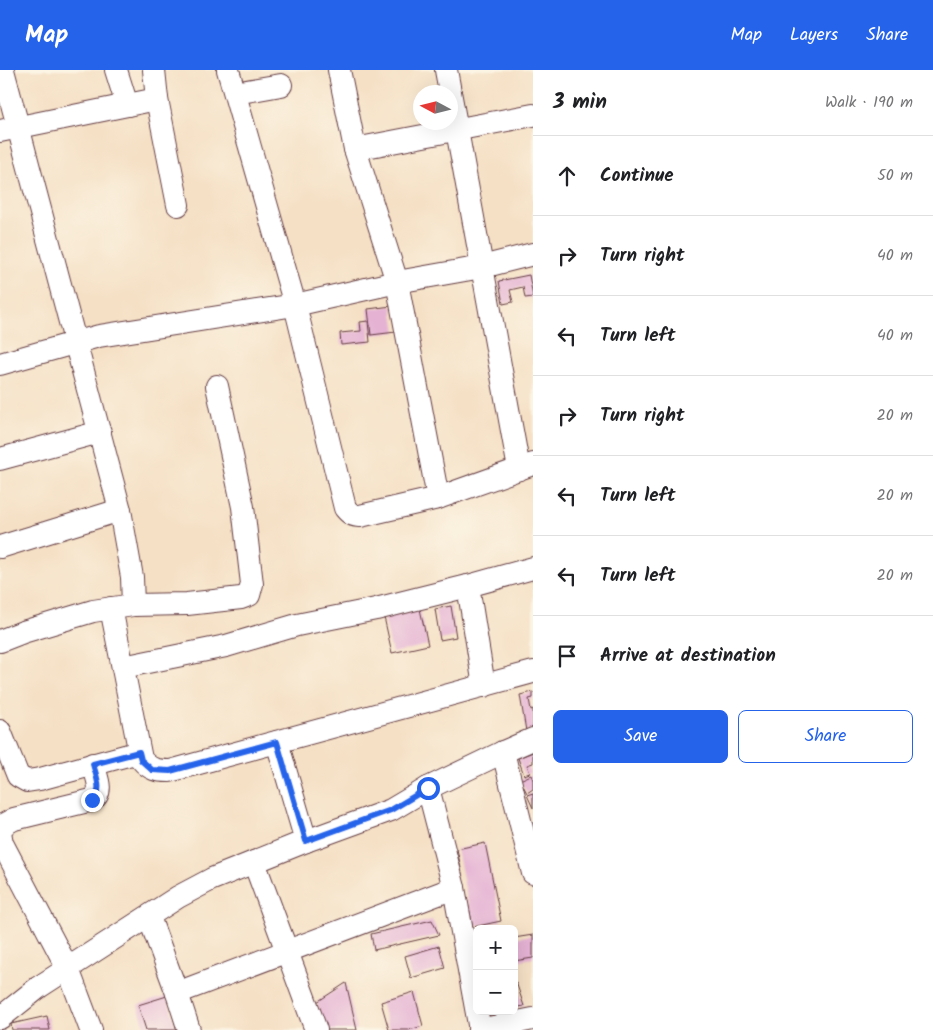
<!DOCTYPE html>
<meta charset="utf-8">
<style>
body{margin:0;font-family:Kalam,sans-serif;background:#f2f2f2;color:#202124}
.controls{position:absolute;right:15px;bottom:15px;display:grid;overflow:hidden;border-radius:8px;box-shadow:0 5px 20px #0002}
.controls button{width:45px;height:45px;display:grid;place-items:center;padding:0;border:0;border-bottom:1px solid #e0e0e0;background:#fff;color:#202124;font:25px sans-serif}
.compass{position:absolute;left:413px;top:15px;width:45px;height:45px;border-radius:50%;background:#fff;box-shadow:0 5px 20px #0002;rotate:277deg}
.stop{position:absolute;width:15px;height:15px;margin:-11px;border:4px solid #2563eb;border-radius:50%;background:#fff}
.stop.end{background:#2563eb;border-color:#fff;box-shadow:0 1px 5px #0008}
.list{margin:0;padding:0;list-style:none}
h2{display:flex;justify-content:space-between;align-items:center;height:65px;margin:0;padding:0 20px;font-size:21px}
h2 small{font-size:16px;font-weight:400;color:#757577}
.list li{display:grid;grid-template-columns:32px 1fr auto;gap:15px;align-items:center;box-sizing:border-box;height:80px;padding:0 20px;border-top:1px solid #e0e0e0}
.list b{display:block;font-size:19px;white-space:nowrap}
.list em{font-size:16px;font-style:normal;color:#757577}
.actions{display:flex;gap:10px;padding:15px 20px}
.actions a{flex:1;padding:11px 0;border:1px solid #2563eb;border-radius:8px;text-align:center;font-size:18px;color:#2563eb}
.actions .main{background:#2563eb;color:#fff}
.icon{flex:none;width:28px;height:28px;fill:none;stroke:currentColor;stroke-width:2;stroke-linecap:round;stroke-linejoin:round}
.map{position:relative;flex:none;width:533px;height:960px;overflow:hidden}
header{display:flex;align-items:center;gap:30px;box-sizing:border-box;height:70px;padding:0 25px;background:#2563eb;color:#fff}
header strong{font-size:24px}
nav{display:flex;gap:28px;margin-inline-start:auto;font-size:18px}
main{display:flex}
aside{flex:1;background:#fff}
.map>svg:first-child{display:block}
.building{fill:#e5b2d4}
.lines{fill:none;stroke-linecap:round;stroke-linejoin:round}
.minor-casing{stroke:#643c42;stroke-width:24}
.minor{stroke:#fff;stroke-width:22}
.route{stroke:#2563eb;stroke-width:6}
</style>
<header>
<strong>Map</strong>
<nav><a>Map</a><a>Layers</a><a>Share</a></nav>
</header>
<main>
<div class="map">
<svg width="533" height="960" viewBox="0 0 533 960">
<rect width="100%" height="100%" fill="#fcf5e5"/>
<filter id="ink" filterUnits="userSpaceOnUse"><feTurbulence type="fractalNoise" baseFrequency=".02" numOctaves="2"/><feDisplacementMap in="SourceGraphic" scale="10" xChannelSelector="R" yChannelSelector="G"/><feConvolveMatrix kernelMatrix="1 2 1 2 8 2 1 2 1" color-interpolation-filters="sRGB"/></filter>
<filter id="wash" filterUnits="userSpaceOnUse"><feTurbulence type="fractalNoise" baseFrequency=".0096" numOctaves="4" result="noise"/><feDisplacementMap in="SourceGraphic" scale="20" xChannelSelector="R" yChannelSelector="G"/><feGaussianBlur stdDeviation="1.12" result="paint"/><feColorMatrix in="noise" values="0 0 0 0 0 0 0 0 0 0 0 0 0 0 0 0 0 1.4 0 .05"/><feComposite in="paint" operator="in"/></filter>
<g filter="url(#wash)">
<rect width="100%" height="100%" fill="#f5e0c5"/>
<g id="blocks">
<g class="building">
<polygon points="529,205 533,227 525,228 523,217 510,220 513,232 503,234 499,211"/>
<polygon points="392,236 396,262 371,265 368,239"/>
<polygon points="368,251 370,272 341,275 340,263 361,261 360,252"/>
<polygon points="451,536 456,567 440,570 435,539"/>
<polygon points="420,539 428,575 392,583 384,547"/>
<polygon points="533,622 533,628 529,629 531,640 533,639 533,660 526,661 520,625"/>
<polygon points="533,682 533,693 527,695 530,703 524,705 518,688"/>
<polygon points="531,705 533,710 533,719 527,723 520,710"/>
<polygon points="533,723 533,738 527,725"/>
<polygon points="485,773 501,851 473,857 457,779"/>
<polygon points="432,850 439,865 374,880 371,864"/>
<polygon points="533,865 533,888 514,891 514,868"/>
<polygon points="439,876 445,898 411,908 405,886"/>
<polygon points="514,912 516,912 524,936 514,938"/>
<polygon points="346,913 357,960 324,960 317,932"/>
<polygon points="414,922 423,956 409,960 389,960 381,932"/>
<polygon points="167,926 177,960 146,960 138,935"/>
<polygon points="485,941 500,941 500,942 485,946"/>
<polygon points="47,946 50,960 12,960 11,954"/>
</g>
</g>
</g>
<g filter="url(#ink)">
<use href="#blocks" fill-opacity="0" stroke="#643c42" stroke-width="1"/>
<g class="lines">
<defs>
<g id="minor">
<polyline points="3,0 120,440 132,507 133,535"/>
<polyline points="116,0 127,35"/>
<polyline points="154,0 157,29 178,135"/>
<path d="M228,0L295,235L345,438C350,444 353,446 360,446L438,428L533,394"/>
<polyline points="339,0 355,79 397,212 438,428"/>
<polyline points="446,0 519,399"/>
<polyline points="235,23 281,15"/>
<polyline points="0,61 157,29"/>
<polyline points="355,79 533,45"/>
<polyline points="0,294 99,266 295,235 397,212 482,197 533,184"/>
<polyline points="0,389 100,362"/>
<polyline points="0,477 120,440"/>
<polyline points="468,516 484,616"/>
<path d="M111,538L141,689C150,700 157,701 170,701L533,602"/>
<polyline points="0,571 23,562 93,541 133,535 187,534 241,528 249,525 252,514 243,437 217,316"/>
<polyline points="123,597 226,576 297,555 376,539 468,516 533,498"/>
<polyline points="0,661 18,706 27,711 40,709 139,682"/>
<polyline points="277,672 306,771"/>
<polyline points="503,682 533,803"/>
<polyline points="428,718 454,818 480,960"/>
<polyline points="0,762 2,773 68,899 91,960"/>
<path d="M0,762L3,755L14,749L92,730C105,722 96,706 93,694"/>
<polyline points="254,792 316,960"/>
<polyline points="149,847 177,923 189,960"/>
<polyline points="177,923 454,818"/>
<polyline points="0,948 39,917 178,827 212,809 306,771 391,740 428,718 503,682 533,669"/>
<polyline points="479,960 533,949"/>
</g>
</defs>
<use href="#minor" class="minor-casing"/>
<use href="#minor" class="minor"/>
</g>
</g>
<g class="lines" filter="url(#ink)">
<path class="route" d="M92,730C104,722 96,706 93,694L139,682L141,690L152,700L170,701L277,672L306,771L391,740L428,718"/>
</g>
</svg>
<div class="controls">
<button>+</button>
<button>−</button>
</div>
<svg class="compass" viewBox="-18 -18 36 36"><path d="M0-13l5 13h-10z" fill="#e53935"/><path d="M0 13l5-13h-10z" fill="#757577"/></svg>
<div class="stop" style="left:428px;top:718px"></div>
<div class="stop end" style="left:92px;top:730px"></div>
</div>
<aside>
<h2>3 min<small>Walk · 190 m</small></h2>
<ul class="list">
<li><svg class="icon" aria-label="ahead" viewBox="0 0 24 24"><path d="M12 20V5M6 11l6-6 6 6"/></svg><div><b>Continue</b></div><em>50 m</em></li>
<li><svg class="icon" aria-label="right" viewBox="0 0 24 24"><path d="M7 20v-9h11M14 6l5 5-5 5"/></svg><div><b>Turn right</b></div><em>40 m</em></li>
<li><svg class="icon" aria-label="left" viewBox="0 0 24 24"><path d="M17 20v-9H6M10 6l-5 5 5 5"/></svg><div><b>Turn left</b></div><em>40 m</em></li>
<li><svg class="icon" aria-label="right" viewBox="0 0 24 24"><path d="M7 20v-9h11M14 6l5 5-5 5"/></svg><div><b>Turn right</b></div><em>20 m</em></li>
<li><svg class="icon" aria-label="left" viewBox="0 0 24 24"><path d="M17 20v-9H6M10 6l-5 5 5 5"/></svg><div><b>Turn left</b></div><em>20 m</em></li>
<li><svg class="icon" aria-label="left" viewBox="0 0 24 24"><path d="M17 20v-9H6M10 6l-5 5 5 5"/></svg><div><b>Turn left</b></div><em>20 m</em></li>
<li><svg class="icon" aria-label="arrive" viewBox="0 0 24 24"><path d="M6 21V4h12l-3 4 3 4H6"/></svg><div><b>Arrive at destination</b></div></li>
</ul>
<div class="actions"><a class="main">Save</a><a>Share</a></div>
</aside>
</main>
